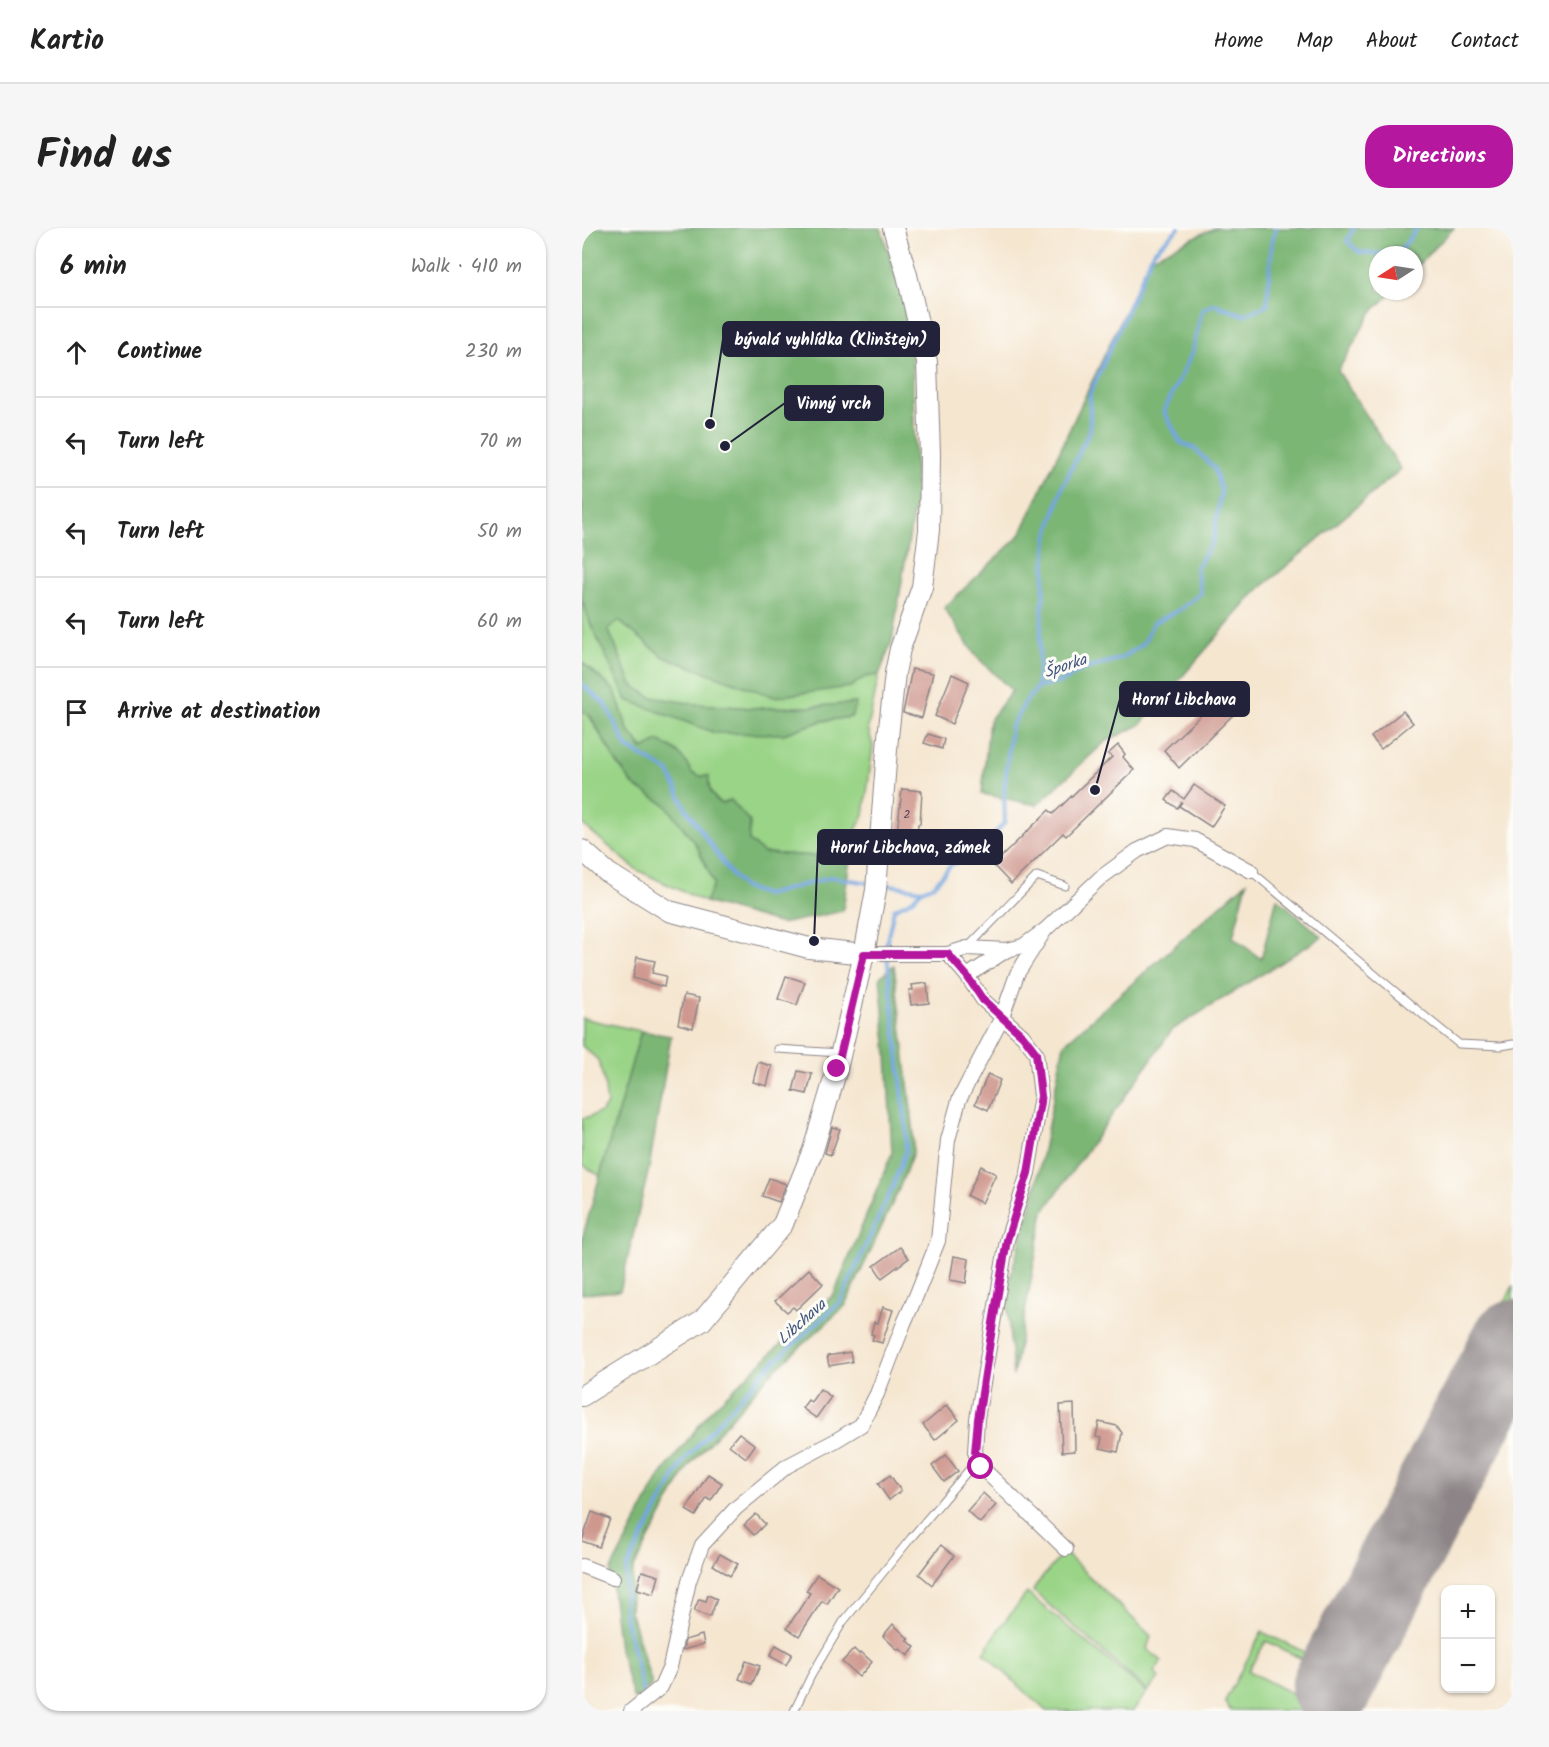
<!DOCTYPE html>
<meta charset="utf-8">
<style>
body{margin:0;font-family:Kalam,sans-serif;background:#f6f6f6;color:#222}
.controls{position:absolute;right:18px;bottom:18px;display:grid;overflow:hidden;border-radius:12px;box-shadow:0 2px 4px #0004}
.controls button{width:54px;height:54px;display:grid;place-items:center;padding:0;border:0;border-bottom:2px solid #e0e0e0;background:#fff;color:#222;font:30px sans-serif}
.compass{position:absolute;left:787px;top:18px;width:54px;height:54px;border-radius:50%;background:#fff;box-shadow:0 2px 4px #0004;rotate:258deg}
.stop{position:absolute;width:18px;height:18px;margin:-14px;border:4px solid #b5179e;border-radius:50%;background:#fff}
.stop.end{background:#b5179e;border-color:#fff;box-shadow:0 2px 6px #0008}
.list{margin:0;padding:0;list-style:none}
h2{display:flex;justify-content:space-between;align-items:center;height:78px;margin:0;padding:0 24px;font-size:26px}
h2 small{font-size:20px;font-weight:400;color:#767676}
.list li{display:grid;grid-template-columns:39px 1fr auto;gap:18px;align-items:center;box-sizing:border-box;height:90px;padding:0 24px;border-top:2px solid #e0e0e0}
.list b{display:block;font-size:22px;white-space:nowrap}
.list em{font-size:20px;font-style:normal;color:#767676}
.icon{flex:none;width:33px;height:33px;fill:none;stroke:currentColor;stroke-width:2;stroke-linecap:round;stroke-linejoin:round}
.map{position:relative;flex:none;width:931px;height:1483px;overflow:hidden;border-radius:24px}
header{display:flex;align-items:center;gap:36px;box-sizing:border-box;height:84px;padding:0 30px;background:#fff;border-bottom:2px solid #e0e0e0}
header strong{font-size:28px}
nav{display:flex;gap:33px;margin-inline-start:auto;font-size:21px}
.intro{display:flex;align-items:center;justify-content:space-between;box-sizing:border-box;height:144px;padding:0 36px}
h1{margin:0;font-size:42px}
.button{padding:15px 27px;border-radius:24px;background:#b5179e;color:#fff;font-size:21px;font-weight:700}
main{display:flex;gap:36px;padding:0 36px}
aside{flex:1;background:#fff;border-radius:24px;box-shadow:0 2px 4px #0004}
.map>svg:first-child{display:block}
.green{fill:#9ad487;stroke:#5e7b61;stroke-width:1.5}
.forest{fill:#7bb674;stroke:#4e6c58;stroke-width:1.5}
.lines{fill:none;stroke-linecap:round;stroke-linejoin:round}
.stream{stroke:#75a6e0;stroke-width:4}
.runway{stroke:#8c8486;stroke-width:82}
.building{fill:#cf988f}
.lane-casing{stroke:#8c8486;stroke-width:9}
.street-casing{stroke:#8c8486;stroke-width:16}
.secondary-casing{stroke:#8c8486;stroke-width:22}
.lane{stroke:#fff;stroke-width:7}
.street{stroke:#fff;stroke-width:14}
.secondary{stroke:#fff;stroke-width:20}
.route{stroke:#b5179e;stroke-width:8}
.labels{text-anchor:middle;stroke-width:6;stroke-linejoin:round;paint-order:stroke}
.number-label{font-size:12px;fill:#4d4050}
.water-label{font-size:16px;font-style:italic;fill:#43577d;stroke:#fdfcf7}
.leader{fill:none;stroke:#22223b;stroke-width:2}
.callout-dot{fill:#22223b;stroke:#fdfcf7;stroke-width:2}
.callout{fill:#22223b;stroke:#22223b;stroke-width:2}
.callout-label{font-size:16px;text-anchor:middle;font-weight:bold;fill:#fff}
</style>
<header>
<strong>Kartio</strong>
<nav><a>Home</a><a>Map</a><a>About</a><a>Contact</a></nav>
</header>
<div class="intro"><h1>Find us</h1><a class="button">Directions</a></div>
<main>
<aside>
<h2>6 min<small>Walk · 410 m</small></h2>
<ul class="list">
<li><svg class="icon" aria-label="ahead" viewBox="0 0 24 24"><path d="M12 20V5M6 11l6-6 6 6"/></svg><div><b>Continue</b></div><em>230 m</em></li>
<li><svg class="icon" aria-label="left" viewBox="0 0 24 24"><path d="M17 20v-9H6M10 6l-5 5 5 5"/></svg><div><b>Turn left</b></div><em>70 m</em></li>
<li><svg class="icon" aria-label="left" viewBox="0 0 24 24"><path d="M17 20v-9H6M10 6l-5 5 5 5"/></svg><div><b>Turn left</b></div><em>50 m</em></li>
<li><svg class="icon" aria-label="left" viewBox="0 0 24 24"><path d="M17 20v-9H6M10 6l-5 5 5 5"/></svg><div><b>Turn left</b></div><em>60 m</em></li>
<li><svg class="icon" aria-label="arrive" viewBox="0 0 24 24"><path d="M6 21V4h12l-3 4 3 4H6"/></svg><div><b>Arrive at destination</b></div></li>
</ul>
</aside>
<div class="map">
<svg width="931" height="1483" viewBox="0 0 931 1483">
<rect width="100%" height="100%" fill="#fdfcf7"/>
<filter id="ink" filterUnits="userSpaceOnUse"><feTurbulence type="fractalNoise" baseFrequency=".0167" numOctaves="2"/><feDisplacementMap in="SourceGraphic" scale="12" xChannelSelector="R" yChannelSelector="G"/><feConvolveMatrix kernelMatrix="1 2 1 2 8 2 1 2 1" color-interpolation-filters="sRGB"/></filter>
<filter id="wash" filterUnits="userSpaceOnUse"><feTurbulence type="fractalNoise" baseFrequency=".008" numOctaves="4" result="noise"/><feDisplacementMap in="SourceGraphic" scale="24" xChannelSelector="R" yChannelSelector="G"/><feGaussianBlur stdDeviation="1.35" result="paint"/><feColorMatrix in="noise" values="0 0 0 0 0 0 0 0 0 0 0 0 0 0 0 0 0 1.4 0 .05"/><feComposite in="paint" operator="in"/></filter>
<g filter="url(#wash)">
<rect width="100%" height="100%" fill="#f5e6d0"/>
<g class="green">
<polygon points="0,372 9,397 45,472 201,506 240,493 269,489 274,475 225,479 170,480 112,476 69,469 50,457 26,401 37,393 82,429 268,459 283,448 297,447 286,500 291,518 282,587 271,607 256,624 237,628 182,625 167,613 139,576 128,565 126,559 118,548 110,545 104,535 62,521 46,502 33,463 0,434"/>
<polygon points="0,482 8,489 33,532 52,557 84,577 116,618 132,656 123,674 55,642 0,596"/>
<polygon points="0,790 59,803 18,948 0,936 0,891 20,884 25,876 22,853 16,832 0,818"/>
<polygon points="931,1058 931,1085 748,1436 728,1435 684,1413 666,1443 711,1466 737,1457 761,1469 931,1143 931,1183 772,1483 648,1482 643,1473 680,1404 731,1428 738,1426"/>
<polygon points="482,1324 569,1408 565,1421 580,1433 572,1444 577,1450 566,1463 451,1363 454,1357"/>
<polygon points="445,1365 565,1464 551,1483 464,1483 402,1425 418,1399"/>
</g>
<g class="forest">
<polygon points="0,0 299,0 318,61 330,122 334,268 310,413 297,447 283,449 268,459 192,469 82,429 37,393 26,401 50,457 69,469 113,476 170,480 225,479 274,475 269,489 240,493 201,506 133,505 45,472 9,397 0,372"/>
<polygon points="632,0 872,0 832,41 832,27 796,27 796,63 811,63 789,85 756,143 819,241 674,364 558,497 523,514 455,577 400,566 407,493 430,463 393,427 362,380 438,307 568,30"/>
<path d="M0,434L33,463L46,502L61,521L76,513C94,521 101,527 110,545L118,548H127C126,562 129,567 139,576L149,572L168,594L167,613L182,625L236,628L256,624L271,607L261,683L199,696L123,674L132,656L115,618L84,577L52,558L33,532L9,489L0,482Z"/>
<polygon points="665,654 651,709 679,731 695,670 740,709 590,802 462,983 431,1148 424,1063 453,963 482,816"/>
<polygon points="312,737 331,898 331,924 317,961 263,1078 188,1146 106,1239 51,1341 48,1383 70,1457 52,1472 37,1421 28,1344 78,1248 128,1183 252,1066 310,925 305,826 298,749"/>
<polygon points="59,803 89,808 67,940 38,1063 0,1066 0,1011"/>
</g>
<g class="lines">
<g class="stream">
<polyline points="772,0 765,13 777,24 797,26 819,22 835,0"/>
<polyline points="0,456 24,477 45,519 87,544 103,579 148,645 161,659 184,667 250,649 287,655"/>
<polyline points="455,460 465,311 480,260 508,202 508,166 571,24 597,0"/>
<polyline points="301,656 340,662 352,657 369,637 396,625 423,594 422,563 429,499 444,473 455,460 482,453 497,443 540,430 561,416 571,395 599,381 619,365 614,341 631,313 639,263 632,240 613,221 598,214 582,183 610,125 620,82 632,76 662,87 685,77 690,12 694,0"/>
<polyline points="62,1468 42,1384 45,1339 100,1235 184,1141 258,1074 311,958 324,923 324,898 304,718 312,681 330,672 340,662"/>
</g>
<polyline class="runway" points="750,1459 931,1113"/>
</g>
<g id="blocks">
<g class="building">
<polygon points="330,441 351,445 340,490 321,485"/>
<polygon points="370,446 387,454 370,496 353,488"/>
<polygon points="641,466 656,482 597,540 582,522"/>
<polygon points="821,483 831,495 799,521 789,509"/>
<polygon points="346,506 362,511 360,521 342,515"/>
<polygon points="536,517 543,526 541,529 552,542 484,608 481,605 429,656 411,637 467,582 471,586 530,529 526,526"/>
<polygon points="612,557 643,578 629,599 597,578 600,574 595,580 584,572 591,563 602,571"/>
<polygon points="320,561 340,563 338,596 336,596 335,607 315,605"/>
<polygon points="55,729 73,733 70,745 84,748 82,759 51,750"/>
<polygon points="204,748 223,754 215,777 196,771"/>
<polygon points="345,755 347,775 329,777 327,762 331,762 330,757"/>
<polygon points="102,767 117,770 111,800 96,796"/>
<polygon points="176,834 190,838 185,858 171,854"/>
<polygon points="216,843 230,846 225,866 211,863"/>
<polygon points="406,846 418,852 406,882 393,876"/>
<polygon points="250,899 258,901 249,927 243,925"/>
<polygon points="399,938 414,946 400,975 385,968"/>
<polygon points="187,950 204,956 197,974 180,968"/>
<polygon points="318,1019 327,1030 300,1050 292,1038"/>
<polygon points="372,1028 387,1031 384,1055 368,1052"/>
<polygon points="227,1041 241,1056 214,1082 211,1079 205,1084 193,1073"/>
<polygon points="301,1079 311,1082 300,1115 290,1112 292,1107 289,1106 292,1094 296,1095"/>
<polygon points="268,1124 270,1134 247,1138 245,1128"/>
<polygon points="238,1161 249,1169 234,1190 220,1180 226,1172 229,1174"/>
<polygon points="492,1176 493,1223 480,1224 478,1177"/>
<polygon points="365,1177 377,1192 353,1212 341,1197"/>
<polygon points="517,1194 535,1198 540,1205 536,1224 518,1220 520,1210 514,1209"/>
<polygon points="157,1205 173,1217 164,1230 147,1217"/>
<polygon points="364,1227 376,1243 362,1254 350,1238"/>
<polygon points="126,1246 140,1255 129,1273 125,1270 114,1288 104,1282"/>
<polygon points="308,1247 319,1263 307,1272 296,1256"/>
<polygon points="401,1265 414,1277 398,1295 385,1283"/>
<polygon points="10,1284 28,1291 17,1319 0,1313"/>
<polygon points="174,1286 183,1296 172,1307 162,1297"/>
<polygon points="359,1317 372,1328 350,1357 337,1346"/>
<polygon points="138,1326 156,1336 148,1348 131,1337"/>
<polygon points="60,1343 77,1348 72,1366 55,1361"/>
<polygon points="235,1346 256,1359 245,1376 240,1373 217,1408 205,1400 228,1365 224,1363"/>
<polygon points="126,1367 135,1371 128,1389 112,1383 117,1371 124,1373"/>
<polygon points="311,1396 327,1411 325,1412 333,1419 326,1428 318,1421 316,1422 301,1408"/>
<polygon points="120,1407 122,1416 101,1422 103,1412"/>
<polygon points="194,1417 210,1426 204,1437 188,1428"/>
<polygon points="272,1421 277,1426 279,1424 290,1434 277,1449 260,1434"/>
<polygon points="164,1433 178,1438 170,1456 157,1451"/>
</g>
</g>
</g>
<g filter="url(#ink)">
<use href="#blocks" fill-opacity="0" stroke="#8c8486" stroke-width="1.5"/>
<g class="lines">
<defs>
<g id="lane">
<polyline points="669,643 840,786 877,816 919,818 931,816"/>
<polyline points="385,720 455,648 483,658"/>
<polyline points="196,821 257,825"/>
<polyline points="212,1483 229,1448 261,1394 329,1310 396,1231"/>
</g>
<g id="street">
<polyline points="463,702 435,746 420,789 441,808 454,825 459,868 446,945 425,1012 395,1191 393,1224 399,1239 484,1321"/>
<polyline points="366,726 385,720 425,722"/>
<polyline points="385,748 425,722 441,718 463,702 517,651 555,623 586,608 613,612 669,643"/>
<polyline points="0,1338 31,1350"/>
<polyline points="49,1483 79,1459 88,1439 107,1353 120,1317 154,1280 205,1238 251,1214 279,1197 295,1166 322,1095 334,1068 356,1013 366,912 377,872 420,789 401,772 385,748 366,726 282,726"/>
</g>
<g id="secondary">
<polyline points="0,622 26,645 87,683 227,720 282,726"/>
<polyline points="0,1168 120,1093 201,996 231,922 255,841 282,726 294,662 306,509 313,445 318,421 340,359 347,302 348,227 345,134 325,47 311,0"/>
</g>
</defs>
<use href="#lane" class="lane-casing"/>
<use href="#street" class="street-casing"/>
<use href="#secondary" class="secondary-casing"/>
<use href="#lane" class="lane"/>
<use href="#street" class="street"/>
<use href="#secondary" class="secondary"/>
</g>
</g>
<g class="lines" filter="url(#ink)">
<polyline class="route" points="255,841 282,726 366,726 385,748 401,772 441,808 454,825 459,868 446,945 425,1012 409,1107 396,1191 393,1224 399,1239"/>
</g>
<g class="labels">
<g class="number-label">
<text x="325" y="590">2</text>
</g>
<g class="water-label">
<text transform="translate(483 437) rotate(-19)" y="6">Šporka</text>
<text transform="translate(219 1093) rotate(-42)" y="6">Libchava</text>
</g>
</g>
<path class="leader" d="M128 196L141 111M143 218L203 175M513 562L538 471M232 713L236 619"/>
<g class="callout-dot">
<circle cx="128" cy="196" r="6"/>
<circle cx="143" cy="218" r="6"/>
<circle cx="513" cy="562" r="6"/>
<circle cx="232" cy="713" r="6"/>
</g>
<g class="callout">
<rect x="141" y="94" width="216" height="34" rx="6"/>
<rect x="203" y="158" width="98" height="34" rx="6"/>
<rect x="538" y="454" width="129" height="34" rx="6"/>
<rect x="236" y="602" width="184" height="34" rx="6"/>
</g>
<g class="callout-label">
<text x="249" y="117">bývalá vyhlídka (Klinštejn)</text>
<text x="252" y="181">Vinný vrch</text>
<text x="602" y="477">Horní Libchava</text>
<text x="328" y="625">Horní Libchava, zámek</text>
</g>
</svg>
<div class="controls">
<button>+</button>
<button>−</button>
</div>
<svg class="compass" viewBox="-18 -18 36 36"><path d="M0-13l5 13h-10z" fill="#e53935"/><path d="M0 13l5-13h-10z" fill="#767676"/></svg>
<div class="stop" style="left:399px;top:1239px"></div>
<div class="stop end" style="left:255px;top:841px"></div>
</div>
</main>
